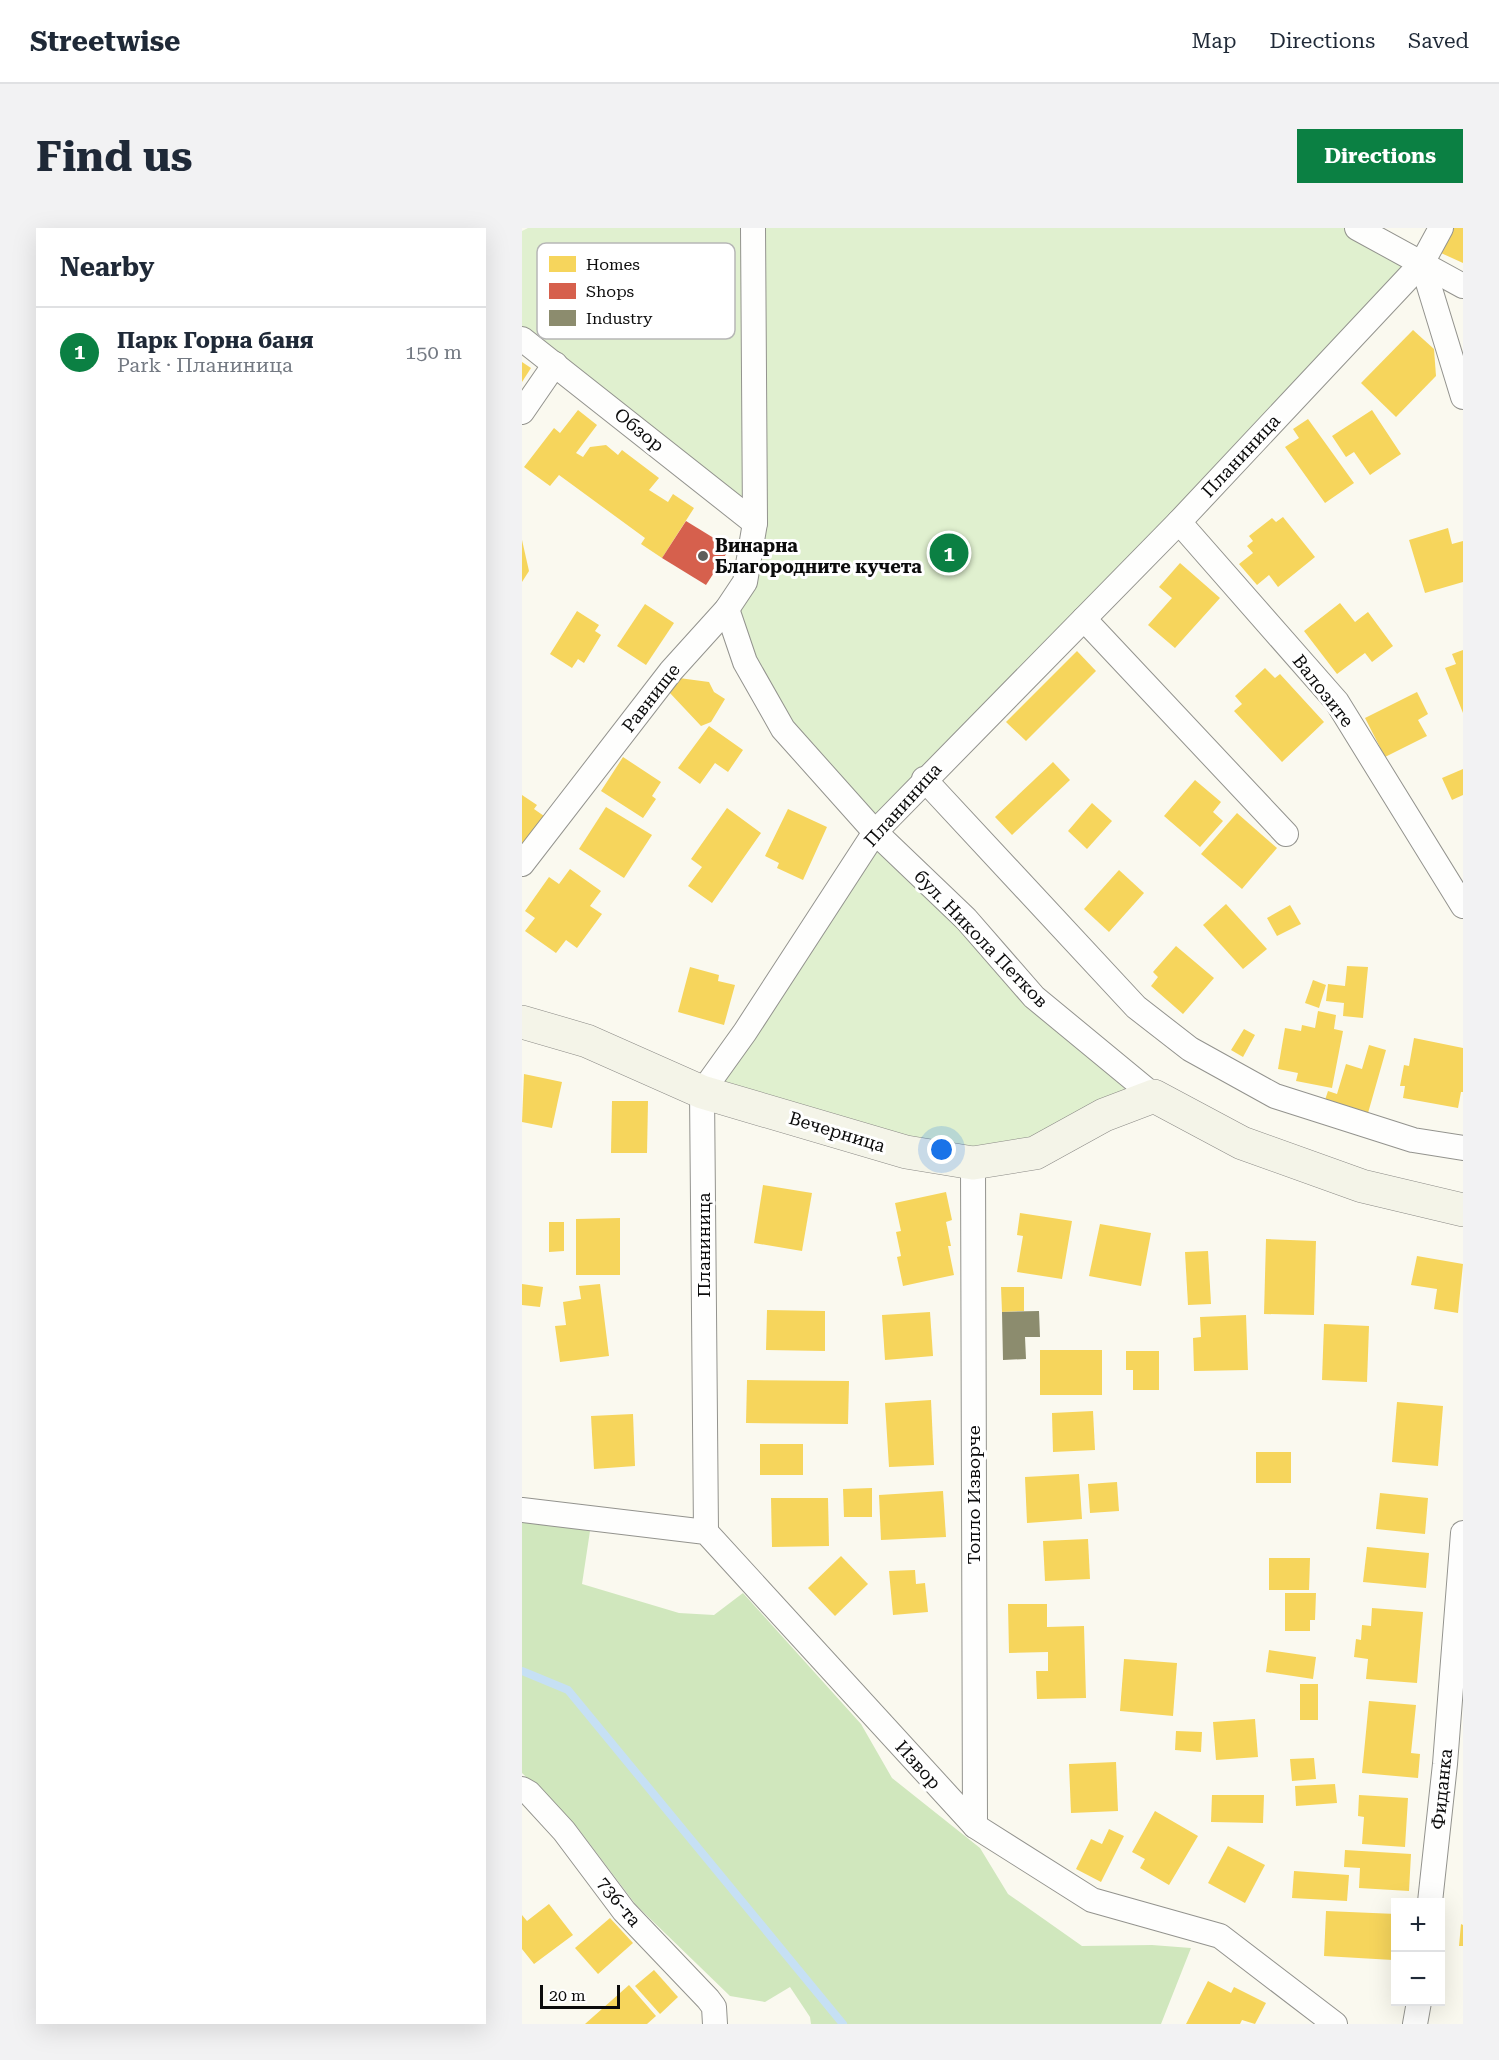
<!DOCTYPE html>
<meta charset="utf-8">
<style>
body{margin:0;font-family:"Roboto Serif",serif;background:#f2f2f3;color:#1f2937}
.controls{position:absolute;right:18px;bottom:18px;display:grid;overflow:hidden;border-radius:0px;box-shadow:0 6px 24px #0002}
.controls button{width:54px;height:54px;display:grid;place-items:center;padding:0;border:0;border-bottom:2px solid #e0e1e3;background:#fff;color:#1f2937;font:30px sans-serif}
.scale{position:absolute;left:18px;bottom:15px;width:80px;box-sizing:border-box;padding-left:6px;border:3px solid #0c0c0c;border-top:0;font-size:16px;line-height:21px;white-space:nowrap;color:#0c0c0c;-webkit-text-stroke:4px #fff;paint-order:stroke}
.you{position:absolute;left:420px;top:922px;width:21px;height:21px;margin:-15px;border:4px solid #fff;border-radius:50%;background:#1a73e8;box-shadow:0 0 0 9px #1a73e833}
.badge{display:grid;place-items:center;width:39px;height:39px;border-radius:50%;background:#0b8043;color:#fff;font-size:20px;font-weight:700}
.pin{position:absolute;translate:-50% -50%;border:3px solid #fff;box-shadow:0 2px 6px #0006}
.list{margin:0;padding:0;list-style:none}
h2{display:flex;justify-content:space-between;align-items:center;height:78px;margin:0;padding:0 24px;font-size:26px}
h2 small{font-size:20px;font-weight:400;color:#747a83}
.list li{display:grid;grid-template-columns:39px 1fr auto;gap:18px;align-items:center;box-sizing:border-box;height:90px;padding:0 24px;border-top:2px solid #e0e1e3}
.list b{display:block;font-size:22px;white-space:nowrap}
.list p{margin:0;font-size:20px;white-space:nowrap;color:#747a83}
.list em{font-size:20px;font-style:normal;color:#747a83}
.map{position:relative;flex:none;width:941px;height:1796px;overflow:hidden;border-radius:0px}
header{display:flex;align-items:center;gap:36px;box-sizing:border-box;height:84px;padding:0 30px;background:#fff;border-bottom:2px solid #e0e1e3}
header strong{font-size:28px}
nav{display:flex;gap:33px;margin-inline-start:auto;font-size:21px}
.intro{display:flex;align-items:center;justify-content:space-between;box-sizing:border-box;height:144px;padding:0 36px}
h1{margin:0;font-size:42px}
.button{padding:15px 27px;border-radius:0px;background:#0b8043;color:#fff;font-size:21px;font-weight:700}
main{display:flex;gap:36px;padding:0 36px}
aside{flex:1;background:#fff;border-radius:0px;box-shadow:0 6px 24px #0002}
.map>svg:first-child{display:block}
.green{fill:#e0f0cf}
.forest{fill:#d0e7bd}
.homes{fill:#f6d55c}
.shops{fill:#d6604d}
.industry{fill:#8c8c6e}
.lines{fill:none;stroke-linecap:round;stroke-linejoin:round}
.stream{stroke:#c6e0f4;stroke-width:8}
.street-casing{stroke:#93938e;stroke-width:26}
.secondary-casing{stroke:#8a8985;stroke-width:34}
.street{stroke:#fefefd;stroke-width:24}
.secondary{stroke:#f4f4e8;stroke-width:33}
.poi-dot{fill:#5f5f5b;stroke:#fff;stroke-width:2}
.labels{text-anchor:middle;stroke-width:6;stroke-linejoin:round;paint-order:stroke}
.street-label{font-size:18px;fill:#0c0c0c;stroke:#fff}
.poi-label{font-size:18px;font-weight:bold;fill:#0c0c0c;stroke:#fff;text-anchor:start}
.key{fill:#fff;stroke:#b6b6b6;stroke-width:1.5}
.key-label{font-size:16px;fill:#0c0c0c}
</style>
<header>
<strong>Streetwise</strong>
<nav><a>Map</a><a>Directions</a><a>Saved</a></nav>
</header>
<div class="intro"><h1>Find us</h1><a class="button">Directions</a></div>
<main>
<aside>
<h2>Nearby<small></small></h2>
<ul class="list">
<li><span class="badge">1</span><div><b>Парк Горна баня</b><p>Park · Планиница</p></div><em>150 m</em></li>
</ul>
</aside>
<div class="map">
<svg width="941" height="1796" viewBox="0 0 941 1796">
<rect width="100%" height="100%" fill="#faf9ef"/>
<polygon class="green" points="6,0 835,0 900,35 353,603 632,868 451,935 180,864 353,604 261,501 205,381 232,295 0,111 0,3"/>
<polygon class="forest" points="0,1292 68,1303 60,1356 157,1385 192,1387 221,1365 339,1496 370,1550 458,1620 486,1666 560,1718 630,1717 669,1720 639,1796 289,1796 288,1789 268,1759 243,1774 208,1768 114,1677 55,1599 0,1545"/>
<g class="homes">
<polygon points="932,0 941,0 941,35 919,25"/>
<polygon points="891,102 912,121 914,148 874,189 839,155"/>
<polygon points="0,134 9,140 0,154"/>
<polygon points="56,182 75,197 54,225 61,229 68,219 84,217 96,227 100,222 137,250 127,262 146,274 151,266 172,280 140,330 119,316 123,310 37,247 28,258 2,239 32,200 38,205"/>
<polygon points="850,182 879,226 848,247 832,224 824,229 810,208"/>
<polygon points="786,191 832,255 803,275 763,219 777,210 771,201"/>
<polygon points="761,289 793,329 756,359 747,347 735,357 717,336 731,325 725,318 731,313 727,308 750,290 754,294"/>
<polygon points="926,300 930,316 941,313 941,354 903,365 887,312"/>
<polygon points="0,312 7,343 0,354"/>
<polygon points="658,335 698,370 653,420 626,397 650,370 637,359"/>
<polygon points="818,375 833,394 846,384 871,418 850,434 843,425 815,446 782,403"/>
<polygon points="123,376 152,395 124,437 95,418"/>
<polygon points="55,383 77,397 73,403 79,407 62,435 56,431 50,440 28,426"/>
<polygon points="941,422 941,485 923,440 934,436 930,426"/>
<polygon points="555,423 574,443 504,513 484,494"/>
<polygon points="743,440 753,450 758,446 802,494 760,534 712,483 720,476 713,468"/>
<polygon points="157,450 187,454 192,464 203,471 189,494 179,498 147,464"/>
<polygon points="895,464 906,486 896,492 905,508 863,529 843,490"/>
<polygon points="187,498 221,522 206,544 193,535 178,556 156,540"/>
<polygon points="101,529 139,554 130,568 134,571 121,590 79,563"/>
<polygon points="531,534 548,552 490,607 473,589"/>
<polygon points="941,541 941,567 930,572 920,550"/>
<polygon points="673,552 699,574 691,584 701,593 678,619 642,588"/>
<polygon points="0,567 15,577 12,581 22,588 0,619"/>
<polygon points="570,575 590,593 565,621 546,603"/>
<polygon points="84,579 130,607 102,650 57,621"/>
<polygon points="205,580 239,605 190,675 166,658 180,639 169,631"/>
<polygon points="266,581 305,599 281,652 255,640 257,635 243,628"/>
<polygon points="715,585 755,620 720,661 679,626"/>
<polygon points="48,641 79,663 68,678 80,686 55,720 44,712 34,725 3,703 13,690 3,683 27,649 37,656"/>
<polygon points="597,642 622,665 587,704 562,681"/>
<polygon points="704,676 745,721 721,741 681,697"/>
<polygon points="768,677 779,696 755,708 745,690"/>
<polygon points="654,718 692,750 661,786 629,758 636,749 631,744"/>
<polygon points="825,738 846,739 841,790 821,788 822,775 804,773 806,756 823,758"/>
<polygon points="168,739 197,747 196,753 213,757 202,797 156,784"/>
<polygon points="791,752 804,757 797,780 783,775"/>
<polygon points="796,783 814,787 812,801 821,803 810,860 774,853 776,845 756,841 763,800 779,803 780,797 793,800"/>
<polygon points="722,801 733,807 721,829 709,822"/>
<polygon points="892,810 941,820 941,864 939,864 936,880 881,870 883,858 878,858 882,837 887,838"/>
<polygon points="847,817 864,822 846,885 803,872 806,863 815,866 824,836 840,841"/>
<polygon points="2,846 40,854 30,900 0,894"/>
<polygon points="90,873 126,873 125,925 89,925"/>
<polygon points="241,957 290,965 280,1023 232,1015"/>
<polygon points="424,964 430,992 424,994 429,1018 426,1018 432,1047 381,1058 375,1029 379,1028 374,1004 379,1003 373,975"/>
<polygon points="498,985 550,993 540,1051 495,1044 501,1008 495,1007"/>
<polygon points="98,990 98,1047 54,1047 54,991"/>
<polygon points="27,994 42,994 42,1023 27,1024"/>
<polygon points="578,996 629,1005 619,1058 567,1048"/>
<polygon points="744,1011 794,1013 792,1087 742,1086"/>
<polygon points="686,1023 689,1076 666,1077 663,1024"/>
<polygon points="895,1028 941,1036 936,1085 912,1081 915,1061 889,1057"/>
<polygon points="0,1056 21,1059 18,1079 0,1077"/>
<polygon points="78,1056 87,1128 38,1134 33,1098 44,1097 41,1074 59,1071 57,1058"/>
<polygon points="479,1059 502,1059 502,1083 480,1084"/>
<polygon points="245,1082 303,1083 303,1123 244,1122"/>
<polygon points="408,1084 411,1128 363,1132 360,1087"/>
<polygon points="724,1087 726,1142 672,1143 671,1110 679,1109 678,1089"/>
<polygon points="802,1096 847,1098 845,1154 800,1152"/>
<rect x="518" y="1122" width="62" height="45"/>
<polygon points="604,1123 637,1123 637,1162 611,1162 611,1142 604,1142"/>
<polygon points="225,1152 327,1153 326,1196 224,1195"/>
<polygon points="409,1172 412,1237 367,1239 363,1175"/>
<polygon points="875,1174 921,1178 916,1238 870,1234"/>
<polygon points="571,1183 573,1222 531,1224 530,1185"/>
<polygon points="111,1186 113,1238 72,1241 69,1188"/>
<rect x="238" y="1216" width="43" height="31"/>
<rect x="734" y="1224" width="35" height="31"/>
<polygon points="557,1246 560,1291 505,1295 503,1249"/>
<polygon points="595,1254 597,1283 568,1285 566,1256"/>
<polygon points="350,1260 350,1289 322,1289 321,1261"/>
<polygon points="421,1263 424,1309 359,1312 357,1267"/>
<polygon points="858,1265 906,1270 903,1306 854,1301"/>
<polygon points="249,1270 306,1270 307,1318 250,1319"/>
<polygon points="566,1311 568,1351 523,1353 521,1313"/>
<polygon points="845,1319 907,1325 904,1360 841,1354"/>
<polygon points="319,1328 346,1356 313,1388 286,1360"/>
<polygon points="747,1330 788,1330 787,1362 747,1362"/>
<polygon points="393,1342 394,1356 403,1355 406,1384 371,1387 367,1343"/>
<polygon points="763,1365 794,1365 793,1392 788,1392 788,1403 763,1403"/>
<polygon points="486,1376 525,1376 525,1399 562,1398 564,1470 515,1471 514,1443 526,1443 526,1424 487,1425"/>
<polygon points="850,1380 901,1384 895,1455 844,1451 846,1431 832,1429 834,1411 839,1412 840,1397 849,1398"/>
<polygon points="747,1422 794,1429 791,1451 744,1444"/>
<polygon points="602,1431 655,1435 651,1488 598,1483"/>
<rect x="778" y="1456" width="18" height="36"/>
<polygon points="847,1473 894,1477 889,1525 898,1526 896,1550 840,1545"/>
<polygon points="733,1491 736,1529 694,1532 691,1494"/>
<polygon points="654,1503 680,1504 679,1524 653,1522"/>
<polygon points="792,1530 794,1551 770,1553 768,1531"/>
<polygon points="594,1534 596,1583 549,1585 547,1536"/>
<polygon points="813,1556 815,1575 774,1578 773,1558"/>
<polygon points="690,1567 742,1567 741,1595 689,1594"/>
<polygon points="837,1567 886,1570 883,1619 840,1616 842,1589 836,1588"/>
<polygon points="633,1583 676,1608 647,1657 618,1640 623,1631 610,1624"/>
<polygon points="587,1601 602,1608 579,1654 554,1641 569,1611 580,1616"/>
<polygon points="706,1618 743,1637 723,1675 686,1655"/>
<polygon points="823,1622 889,1626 887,1663 837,1660 838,1640 822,1639"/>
<polygon points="772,1643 827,1647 825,1673 770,1670"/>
<polygon points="27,1676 51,1707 12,1736 0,1721 0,1687 5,1693"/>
<polygon points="804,1683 874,1686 871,1732 802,1728"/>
<polygon points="88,1690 111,1715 76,1746 53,1720"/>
<polygon points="939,1696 941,1697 941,1718 937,1718"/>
<polygon points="132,1742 156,1769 138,1786 113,1758"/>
<polygon points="686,1753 709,1765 712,1759 744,1775 733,1796 720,1792 718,1796 664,1796"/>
<polygon points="107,1757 134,1788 125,1796 63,1796"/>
</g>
<polygon class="shops" points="164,293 208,320 184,357 140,330"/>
<polygon class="industry" points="517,1083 518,1109 503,1109 504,1131 481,1132 480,1084"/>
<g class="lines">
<polyline class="stream" points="0,1443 46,1462 321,1796"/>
<defs>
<g id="street">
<polyline points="835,0 941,58"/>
<polyline points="900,35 941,169"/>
<polyline points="0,111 233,295"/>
<polyline points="0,184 33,136"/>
<polyline points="657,294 815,474 941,678"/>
<polyline points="205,381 223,434 261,501 353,604 444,691 512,769 632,868"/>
<polyline points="562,391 764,606"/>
<polyline points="402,551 614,779 668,821 753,868 891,912 941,920"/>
<polyline points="0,636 149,443 205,381 223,354 233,295 231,0"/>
<polyline points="451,935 453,1598"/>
<polyline points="0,1282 184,1304 453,1598 570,1672 698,1708 813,1796"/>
<polyline points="184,1304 180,864 223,804 353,604 657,294 900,35 919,0"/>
<polyline points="0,1561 7,1565 42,1603 102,1683 186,1771 192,1779 193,1796"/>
<polyline points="908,1674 923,1536 941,1305"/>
<polyline points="893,1796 897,1774"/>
</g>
<polyline id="secondary" points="0,794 65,813 180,864 384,924 451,935 513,925 582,887 632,868 720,915 840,958 941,982"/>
</defs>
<use href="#street" class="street-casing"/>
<use href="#secondary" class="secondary-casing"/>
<use href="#street" class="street"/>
<use href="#secondary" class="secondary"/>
</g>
<circle class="poi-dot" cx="181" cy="328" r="6"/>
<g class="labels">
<g class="street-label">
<text transform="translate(117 202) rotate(39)" y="6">Обзор</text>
<text transform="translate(719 228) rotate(-47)" y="6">Планиница</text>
<text transform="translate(801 463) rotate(52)" y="6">Валозите</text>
<text transform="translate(129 470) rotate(-52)" y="6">Равнище</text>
<text transform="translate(381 577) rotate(-48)" y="6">Планиница</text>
<text transform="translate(459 711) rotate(46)" y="6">бул. Никола Петков</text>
<text transform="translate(315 904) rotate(17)" y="6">Вечерница</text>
<text transform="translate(182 1017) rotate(-90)" y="6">Планиница</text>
<text transform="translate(452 1267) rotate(-90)" y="6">Топло Изворче</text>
<text transform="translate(396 1537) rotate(48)" y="6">Извор</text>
<text transform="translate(920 1561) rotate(-84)" y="6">Фиданка</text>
<text transform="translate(97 1674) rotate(51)" y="6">736-та</text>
</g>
<g class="poi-label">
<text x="193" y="324">Винарна<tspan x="193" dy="21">Благородните кучета</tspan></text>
</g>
</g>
<rect x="15" y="15" width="198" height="96" rx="9" class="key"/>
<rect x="27" y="28" width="27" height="16" fill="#f6d55c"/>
<rect x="27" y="55" width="27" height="16" fill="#d6604d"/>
<rect x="27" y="82" width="27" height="16" fill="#8c8c6e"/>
<g class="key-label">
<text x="64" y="42">Homes</text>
<text x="64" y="69">Shops</text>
<text x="64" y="96">Industry</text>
</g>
</svg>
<div class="controls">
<button>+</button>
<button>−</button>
</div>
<div class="scale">20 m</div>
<div class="you"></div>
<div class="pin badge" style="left:427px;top:325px">1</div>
</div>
</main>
